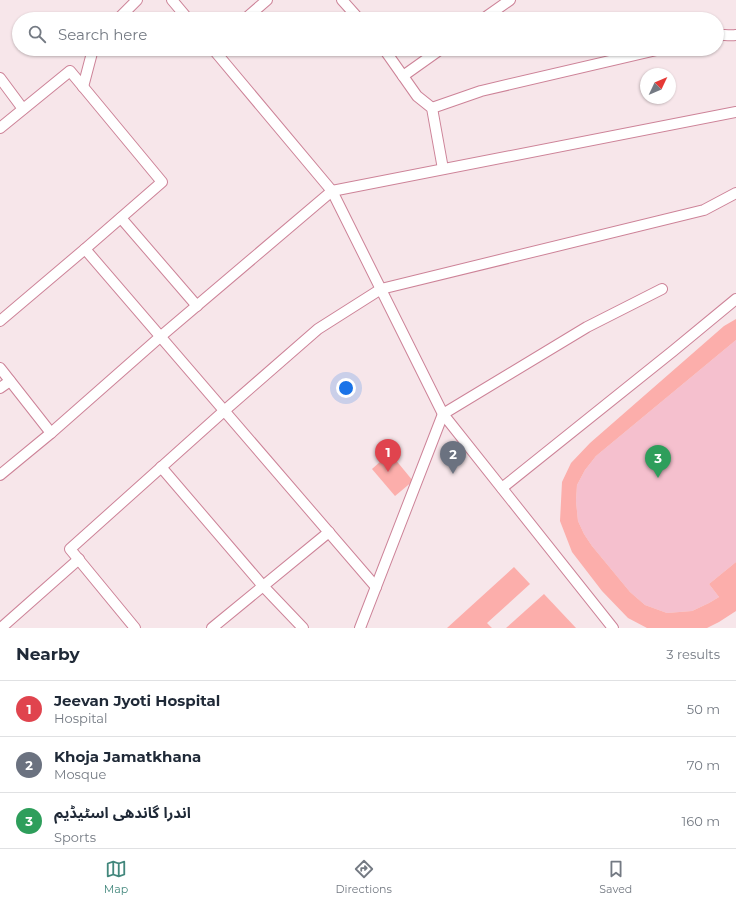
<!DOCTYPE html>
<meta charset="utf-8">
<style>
body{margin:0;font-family:Montserrat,"Noto Sans Arabic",sans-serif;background:#f2f2f3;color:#1f2937}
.compass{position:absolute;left:640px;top:68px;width:36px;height:36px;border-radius:50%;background:#fff;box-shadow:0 1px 3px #0004;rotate:46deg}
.you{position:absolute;left:346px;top:388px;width:14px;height:14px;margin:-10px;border:3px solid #fff;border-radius:50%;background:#1a73e8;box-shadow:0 0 0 6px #1a73e833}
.badge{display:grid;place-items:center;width:26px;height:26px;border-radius:50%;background:#42877c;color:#fff;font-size:13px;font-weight:700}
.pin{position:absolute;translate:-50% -33px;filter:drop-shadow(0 1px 2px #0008)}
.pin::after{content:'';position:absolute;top:21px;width:14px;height:12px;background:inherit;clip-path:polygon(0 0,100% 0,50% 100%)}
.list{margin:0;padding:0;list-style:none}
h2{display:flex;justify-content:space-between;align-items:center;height:52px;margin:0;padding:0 16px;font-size:17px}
h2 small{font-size:13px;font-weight:400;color:#747a83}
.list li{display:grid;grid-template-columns:26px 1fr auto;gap:12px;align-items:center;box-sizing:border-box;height:56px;padding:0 16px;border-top:1px solid #e0e1e3}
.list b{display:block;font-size:15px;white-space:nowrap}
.list p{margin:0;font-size:13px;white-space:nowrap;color:#747a83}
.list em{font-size:13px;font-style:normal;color:#747a83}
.icon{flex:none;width:22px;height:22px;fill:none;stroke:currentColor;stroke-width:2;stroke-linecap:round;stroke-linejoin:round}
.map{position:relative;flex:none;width:736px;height:628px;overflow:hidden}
.search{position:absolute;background:#fff;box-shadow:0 1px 3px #0004;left:12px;right:12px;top:12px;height:44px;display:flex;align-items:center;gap:10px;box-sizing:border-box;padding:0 14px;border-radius:22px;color:#747a83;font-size:15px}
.sheet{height:220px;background:#fff}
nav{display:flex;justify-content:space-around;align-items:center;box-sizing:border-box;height:56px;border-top:1px solid #e0e1e3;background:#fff;font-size:11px;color:#747a83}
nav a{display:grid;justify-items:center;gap:2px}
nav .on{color:#42877c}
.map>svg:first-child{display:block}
.green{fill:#f5c0ce}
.building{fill:#fcaeab}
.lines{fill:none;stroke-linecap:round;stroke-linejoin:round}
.street-casing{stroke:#cd8398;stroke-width:12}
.street{stroke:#fff;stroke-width:10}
</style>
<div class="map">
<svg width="736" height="628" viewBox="0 0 736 628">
<rect width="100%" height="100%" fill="#f7e6ea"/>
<polygon class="green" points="736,340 736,562 709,584 719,597 709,603 692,611 667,613 645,605 630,592 592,546 584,534 578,521 576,501 577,485 585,470 596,456"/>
<g class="building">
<polygon points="736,319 736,340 596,456 585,470 577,485 576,501 578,521 584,534 592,546 630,592 645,605 667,613 692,611 709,603 719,597 709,584 736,562 736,611 719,622 707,628 647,628 628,618 602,591 572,552 560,521 562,482 571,463 590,443 724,326"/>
<polygon points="390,453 413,481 395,496 372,469"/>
<polygon points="514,567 530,584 487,623 492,628 447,628"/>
<polygon points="544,594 576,628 506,628"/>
</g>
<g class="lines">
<defs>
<g id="street">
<polyline points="172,0 188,19"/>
<polyline points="342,0 359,19"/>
<polyline points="118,19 137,0"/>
<polyline points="245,19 267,0"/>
<polyline points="483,19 510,0"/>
<path d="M717,36C723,34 730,36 736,35"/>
<polyline points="213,49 332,191 443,414 613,628"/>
<polyline points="384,49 417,96 432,108 443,169"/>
<polyline points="403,76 441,49"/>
<polyline points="0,78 23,109"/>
<polyline points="83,87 93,49"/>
<polyline points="432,108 481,91 661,49"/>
<polyline points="0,128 70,71 162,182 85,249 0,321"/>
<polyline points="121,218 197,306"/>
<polyline points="85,249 376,587"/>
<polyline points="0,368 51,433"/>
<polyline points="0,388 10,381"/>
<polyline points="161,467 263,586 303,628"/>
<polyline points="0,475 51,433 160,337 332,191 736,112"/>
<polyline points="502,488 673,351 736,299"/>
<polyline points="1,628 79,559"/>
<polyline points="135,628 70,549 224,411 318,329 381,289 704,210 736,193"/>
<polyline points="212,628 329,532"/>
<polyline points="360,628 443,414 587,327 662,289"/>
</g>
</defs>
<use href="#street" class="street-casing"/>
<use href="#street" class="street"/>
</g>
</svg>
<svg class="compass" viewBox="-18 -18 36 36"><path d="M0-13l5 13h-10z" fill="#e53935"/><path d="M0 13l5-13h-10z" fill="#747a83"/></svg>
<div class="you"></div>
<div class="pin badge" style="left:388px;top:472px;background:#e0444e">1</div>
<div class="pin badge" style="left:453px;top:474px;background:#6b7280">2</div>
<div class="pin badge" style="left:658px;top:478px;background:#2e9e5b">3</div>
<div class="search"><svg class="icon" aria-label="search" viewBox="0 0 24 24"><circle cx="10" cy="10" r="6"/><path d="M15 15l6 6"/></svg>Search here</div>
</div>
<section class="sheet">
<h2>Nearby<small>3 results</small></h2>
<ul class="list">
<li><span class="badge" style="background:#e0444e">1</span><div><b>Jeevan Jyoti Hospital</b><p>Hospital</p></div><em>50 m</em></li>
<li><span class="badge" style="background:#6b7280">2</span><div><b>Khoja Jamatkhana</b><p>Mosque</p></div><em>70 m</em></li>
<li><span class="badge" style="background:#2e9e5b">3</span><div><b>اندرا گاندھی اسٹیڈیم</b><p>Sports</p></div><em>160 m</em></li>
</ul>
</section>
<nav>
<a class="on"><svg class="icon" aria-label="map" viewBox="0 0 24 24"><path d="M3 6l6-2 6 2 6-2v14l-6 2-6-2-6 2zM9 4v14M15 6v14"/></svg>Map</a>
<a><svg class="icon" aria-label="directions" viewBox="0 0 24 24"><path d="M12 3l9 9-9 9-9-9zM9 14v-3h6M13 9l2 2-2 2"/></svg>Directions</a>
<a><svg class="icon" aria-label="saved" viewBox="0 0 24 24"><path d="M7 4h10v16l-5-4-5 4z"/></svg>Saved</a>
</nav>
